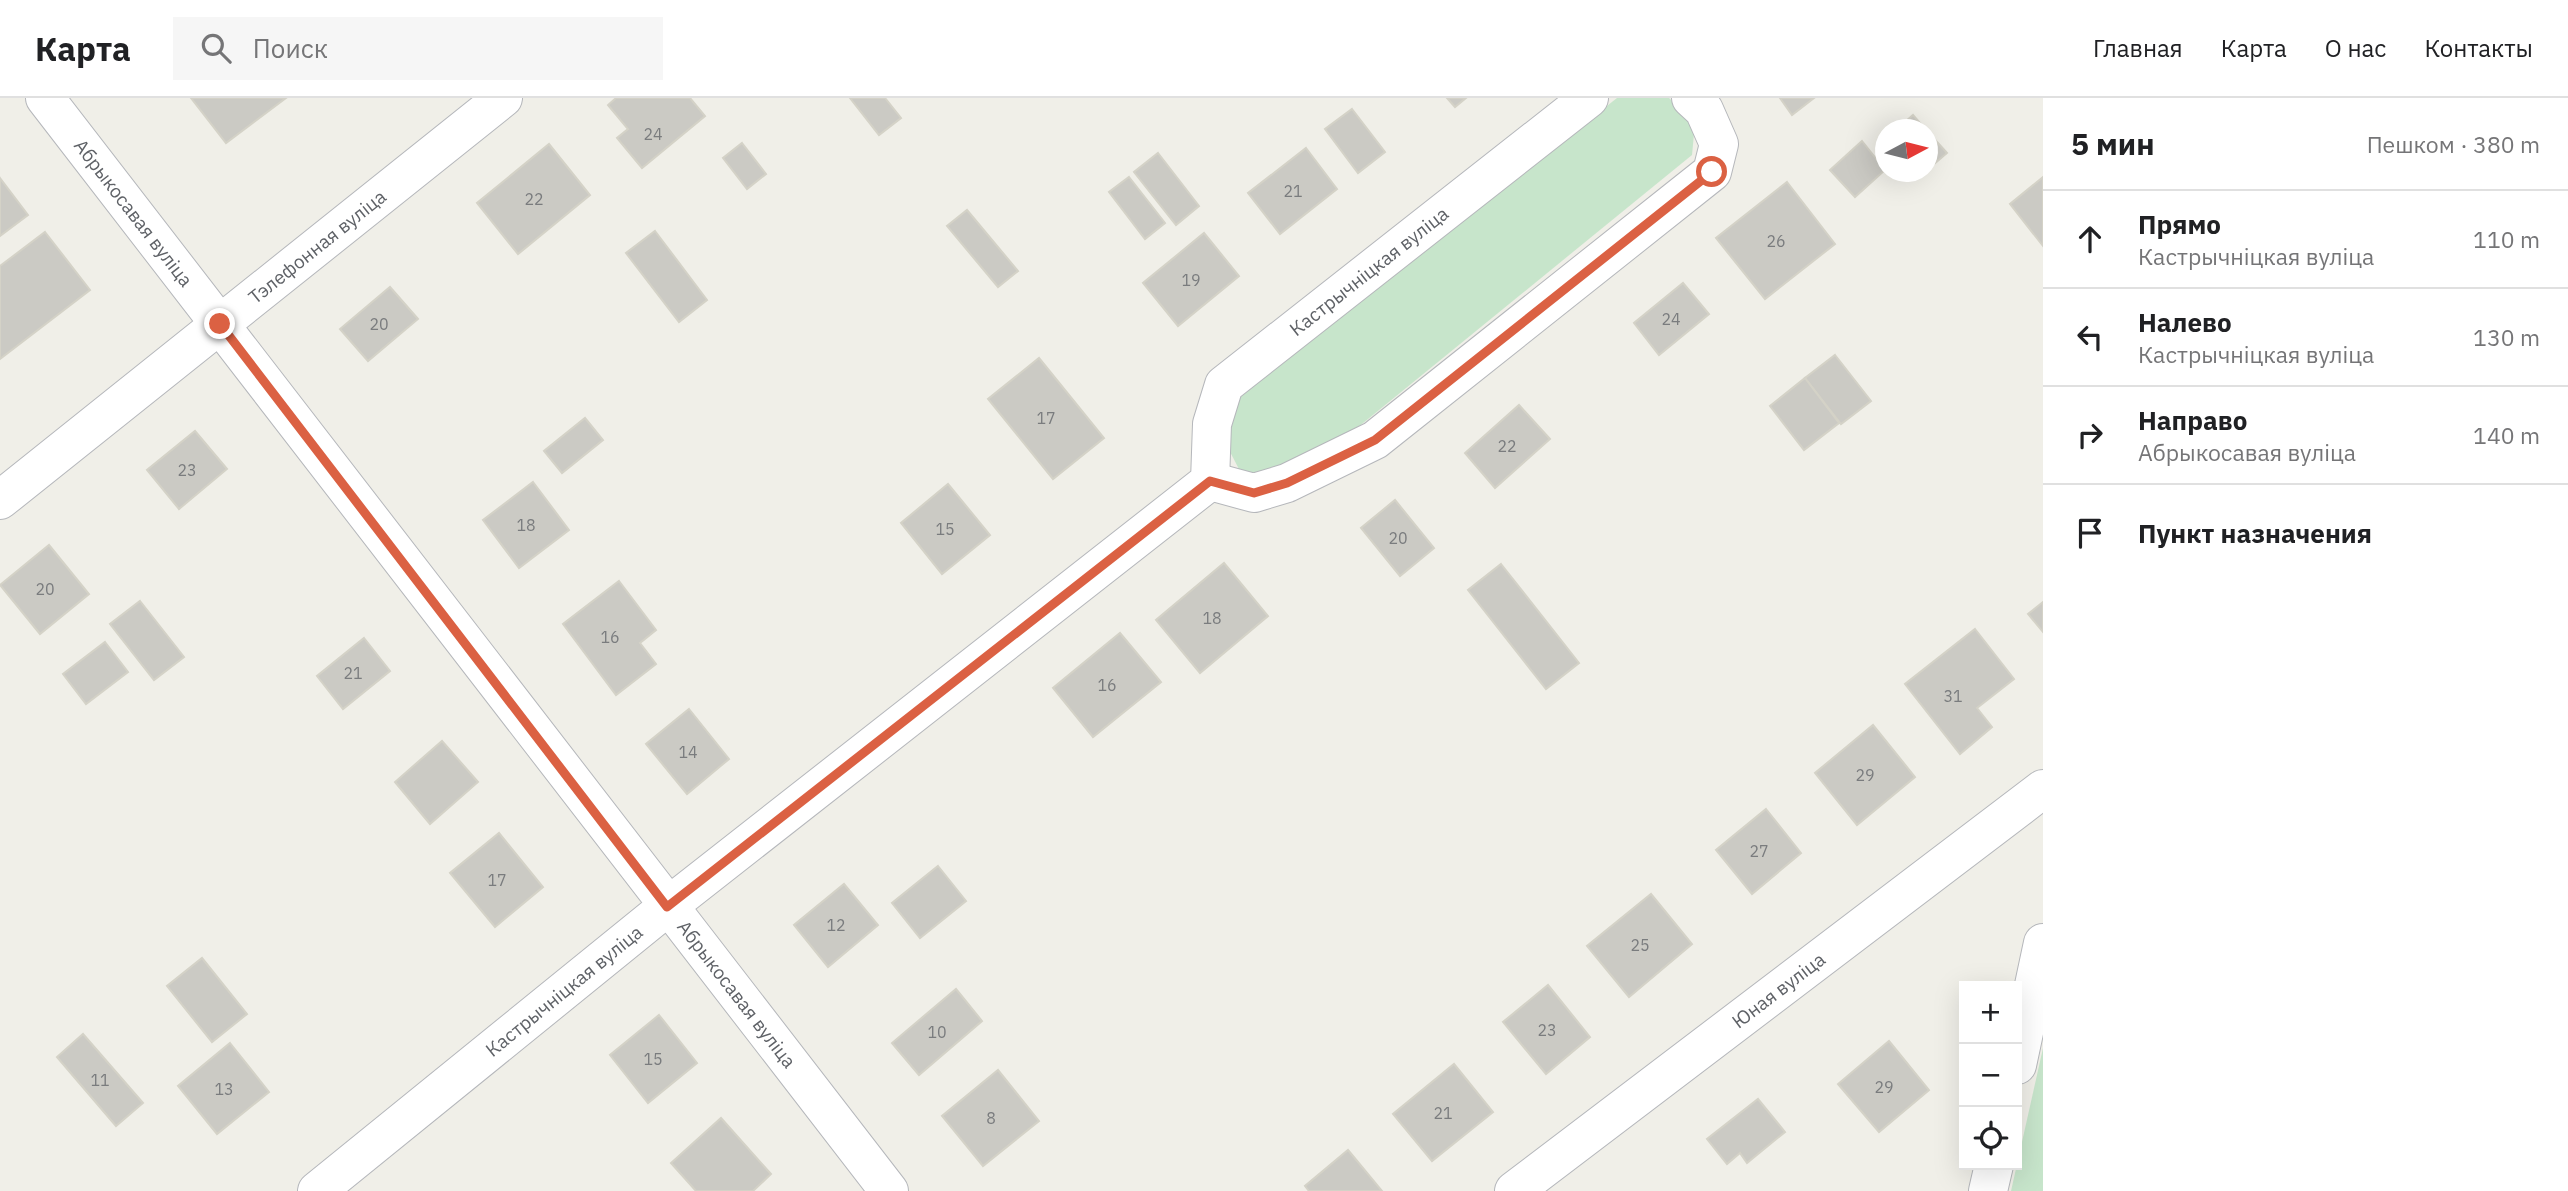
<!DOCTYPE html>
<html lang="ru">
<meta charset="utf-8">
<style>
body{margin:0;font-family:"IBM Plex Sans",sans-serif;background:#f6f6f6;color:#202124}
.controls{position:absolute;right:21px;bottom:21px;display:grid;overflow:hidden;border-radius:0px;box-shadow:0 7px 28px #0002}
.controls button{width:63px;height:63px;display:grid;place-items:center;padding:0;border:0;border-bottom:2px solid #e0e0e0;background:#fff;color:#202124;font:35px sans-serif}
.compass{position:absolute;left:1875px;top:21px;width:63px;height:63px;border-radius:50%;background:#fff;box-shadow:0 7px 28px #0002;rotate:83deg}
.stop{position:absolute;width:21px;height:21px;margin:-16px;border:5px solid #db6143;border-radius:50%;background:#fff}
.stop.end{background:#db6143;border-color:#fff;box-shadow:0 2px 7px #0008}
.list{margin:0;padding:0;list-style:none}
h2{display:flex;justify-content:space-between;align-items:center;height:91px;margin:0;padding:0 28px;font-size:30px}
h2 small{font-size:23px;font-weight:400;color:#757577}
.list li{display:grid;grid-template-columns:46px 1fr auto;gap:21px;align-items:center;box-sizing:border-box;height:98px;padding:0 28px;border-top:2px solid #e0e0e0}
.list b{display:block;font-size:26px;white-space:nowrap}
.list p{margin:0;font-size:23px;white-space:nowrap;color:#757577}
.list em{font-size:23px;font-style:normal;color:#757577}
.icon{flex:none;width:38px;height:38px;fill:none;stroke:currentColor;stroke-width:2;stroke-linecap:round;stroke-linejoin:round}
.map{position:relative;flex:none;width:2043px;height:1093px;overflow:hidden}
header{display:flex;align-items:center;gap:42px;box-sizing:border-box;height:98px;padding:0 35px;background:#fff;border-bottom:2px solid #e0e0e0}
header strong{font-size:33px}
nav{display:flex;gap:38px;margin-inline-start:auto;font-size:24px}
.search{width:490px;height:63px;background:#f6f6f6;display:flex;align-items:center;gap:18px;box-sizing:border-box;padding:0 24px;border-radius:0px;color:#757577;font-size:26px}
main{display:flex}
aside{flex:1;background:#fff}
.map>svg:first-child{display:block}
.green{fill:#c7e5cb}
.building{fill:#cbcac4;stroke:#d4d2c7;stroke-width:2}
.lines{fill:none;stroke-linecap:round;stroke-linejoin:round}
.street-casing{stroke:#b5b7bb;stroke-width:40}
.street{stroke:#fff;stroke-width:38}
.route{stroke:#db6143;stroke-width:9}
.labels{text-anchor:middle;stroke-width:6;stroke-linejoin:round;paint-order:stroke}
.number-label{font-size:16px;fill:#7a7c7e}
.street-label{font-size:19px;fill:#5f6267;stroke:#fff}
</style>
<header>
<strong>Карта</strong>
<div class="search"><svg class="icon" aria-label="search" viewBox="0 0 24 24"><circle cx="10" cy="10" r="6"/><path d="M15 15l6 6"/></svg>Поиск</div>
<nav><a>Главная</a><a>Карта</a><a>О нас</a><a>Контакты</a></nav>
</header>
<main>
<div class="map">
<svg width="2043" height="1093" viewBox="0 0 2043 1093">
<rect width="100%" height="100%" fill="#f0efe8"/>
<g class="green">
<polygon points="1617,0 1669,0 1695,25 1692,57 1330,352 1270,375 1241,375 1227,348 1239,300"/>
<polygon points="2043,950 2043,1093 2011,1093"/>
</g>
<g class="building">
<polygon points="191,0 286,0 226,45"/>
<polygon points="616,0 690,0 705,18 642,70 617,40 628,31 608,7"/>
<polygon points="850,0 885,0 901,20 879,37"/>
<polygon points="1447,0 1466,0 1455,9"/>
<polygon points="1780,0 1814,0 1792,17"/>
<polygon points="1352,11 1385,54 1358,75 1325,31"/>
<polygon points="1913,17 1926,32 1896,32"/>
<polygon points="1927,33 1947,55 1927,72"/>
<polygon points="1862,43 1885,72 1855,99 1830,72"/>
<polygon points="742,45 766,76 747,91 723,60"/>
<polygon points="549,46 590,97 518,156 477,105"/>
<polygon points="1306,50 1337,91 1280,136 1248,95"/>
<polygon points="1158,55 1199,108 1176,127 1134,74"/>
<polygon points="1129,79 1165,125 1145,141 1109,94"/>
<polygon points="2043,79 2043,148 2010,106"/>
<polygon points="0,80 28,117 0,138"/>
<polygon points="1787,84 1835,146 1765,201 1716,140"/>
<polygon points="967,112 1018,173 998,189 947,128"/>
<polygon points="655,133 707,202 679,224 626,155"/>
<polygon points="45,134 90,192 0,261 0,168"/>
<polygon points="1204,135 1239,178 1178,228 1143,185"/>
<polygon points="1683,185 1709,216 1659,257 1634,225"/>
<polygon points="390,189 418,221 368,263 340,231"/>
<polygon points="1835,257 1871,303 1841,326 1805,280"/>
<polygon points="1039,260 1104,340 1053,381 988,301"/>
<polygon points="1805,280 1839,325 1804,352 1770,308"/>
<polygon points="1519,307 1550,341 1495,390 1465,355"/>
<polygon points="585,320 603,342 562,375 544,353"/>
<polygon points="195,333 227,371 179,411 147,372"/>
<polygon points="533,384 569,432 519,470 483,422"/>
<polygon points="948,386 990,437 942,476 901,425"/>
<polygon points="1395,402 1434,450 1400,478 1361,430"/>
<polygon points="49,447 89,496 40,536 0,487"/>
<polygon points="1224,465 1268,518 1200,575 1156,522"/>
<polygon points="1501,466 1579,565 1546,591 1468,492"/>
<polygon points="619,483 656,532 640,545 656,566 616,597 563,526"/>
<polygon points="140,503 184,559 154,582 110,526"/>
<polygon points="2043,504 2043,534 2028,516"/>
<polygon points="1975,531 2014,581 1977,610 1992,629 1960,656 1905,586"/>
<polygon points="1120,535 1161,584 1093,639 1053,590"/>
<polygon points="364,540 390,573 343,611 317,578"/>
<polygon points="105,544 128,574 86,606 63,576"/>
<polygon points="689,611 729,661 687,696 646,646"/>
<polygon points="1873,627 1915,679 1857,727 1815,675"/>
<polygon points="442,643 478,684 430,726 395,684"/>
<polygon points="1766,711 1801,755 1752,796 1716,752"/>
<polygon points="499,735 543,789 495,829 450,775"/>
<polygon points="938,768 966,803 920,840 892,805"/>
<polygon points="844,786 878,827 828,869 794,827"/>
<polygon points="1651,796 1692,846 1629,899 1587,848"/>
<polygon points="202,860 247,916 212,944 167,888"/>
<polygon points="1548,887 1590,939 1546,976 1503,924"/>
<polygon points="956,891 982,923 919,977 892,945"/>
<polygon points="659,917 697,965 648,1005 610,957"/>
<polygon points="83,936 143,1005 116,1028 57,959"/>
<polygon points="1889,943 1929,992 1879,1034 1838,986"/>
<polygon points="230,945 269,994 217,1036 178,988"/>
<polygon points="1454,966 1493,1014 1432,1063 1393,1016"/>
<polygon points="998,972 1039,1023 983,1068 942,1018"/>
<polygon points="1758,1001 1785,1034 1747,1065 1740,1055 1727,1066 1707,1041"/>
<polygon points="721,1020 771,1076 753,1093 696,1093 671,1065"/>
<polygon points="1348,1052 1382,1093 1309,1093 1305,1088"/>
</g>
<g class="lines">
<defs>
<g id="street">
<path id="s1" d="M45,0L889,1093"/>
<polyline points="1210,383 1254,395 1287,385 1375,342 1712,74 1719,46 1704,12 1691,0"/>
<path id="s2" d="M0,402L503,0"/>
<polyline points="2017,967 2043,845"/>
<path id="s3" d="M317,1093L667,809L1210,383L1212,326L1224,287L1589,0"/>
<path id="s4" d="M1514,1093L2043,691"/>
<polyline points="1988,1093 1994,1067"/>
</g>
</defs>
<use href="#street" class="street-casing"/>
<use href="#street" class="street"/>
</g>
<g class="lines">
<polyline class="route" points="220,226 667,809 1210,383 1254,395 1287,385 1375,342 1712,74"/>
</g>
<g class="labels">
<g class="number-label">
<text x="653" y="42">24</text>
<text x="1293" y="99">21</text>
<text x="534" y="107">22</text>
<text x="1776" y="149">26</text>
<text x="1191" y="188">19</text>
<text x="1671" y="227">24</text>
<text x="379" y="232">20</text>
<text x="1046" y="326">17</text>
<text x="1507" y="354">22</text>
<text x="187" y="378">23</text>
<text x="526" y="433">18</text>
<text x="945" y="437">15</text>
<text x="1398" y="446">20</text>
<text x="45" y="497">20</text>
<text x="1212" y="526">18</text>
<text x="610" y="545">16</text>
<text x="353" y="581">21</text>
<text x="1107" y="593">16</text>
<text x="1953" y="604">31</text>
<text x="688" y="660">14</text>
<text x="1865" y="683">29</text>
<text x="1759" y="759">27</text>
<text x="497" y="788">17</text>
<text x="836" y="833">12</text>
<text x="1640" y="853">25</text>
<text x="1547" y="938">23</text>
<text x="937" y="940">10</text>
<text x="653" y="967">15</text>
<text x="100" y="988">11</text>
<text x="1884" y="995">29</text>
<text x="224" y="997">13</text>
<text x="1443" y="1021">21</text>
<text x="991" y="1026">8</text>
</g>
<g class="street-label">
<text dy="7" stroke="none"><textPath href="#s1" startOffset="145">Абрыкосавая вуліца</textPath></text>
<text dy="7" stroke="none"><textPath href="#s2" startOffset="406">Тэлефонная вуліца</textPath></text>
<text dy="7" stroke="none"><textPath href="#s3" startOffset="1423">Кастрычніцкая вуліца</textPath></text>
<text dy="7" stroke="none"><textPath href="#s4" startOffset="332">Юная вуліца</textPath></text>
<text dy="7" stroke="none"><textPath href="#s3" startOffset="318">Кастрычніцкая вуліца</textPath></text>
<text dy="7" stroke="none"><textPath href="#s1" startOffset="1132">Абрыкосавая вуліца</textPath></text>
</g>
</g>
</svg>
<div class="controls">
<button>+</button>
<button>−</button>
<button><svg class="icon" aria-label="locate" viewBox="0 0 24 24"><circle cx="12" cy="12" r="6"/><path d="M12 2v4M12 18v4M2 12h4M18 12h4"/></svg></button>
</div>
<svg class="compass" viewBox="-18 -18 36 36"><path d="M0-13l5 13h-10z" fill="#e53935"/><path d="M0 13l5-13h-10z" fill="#757577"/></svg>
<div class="stop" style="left:1712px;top:74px"></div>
<div class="stop end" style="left:220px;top:226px"></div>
</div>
<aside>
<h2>5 мин<small>Пешком · 380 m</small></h2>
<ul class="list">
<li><svg class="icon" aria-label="ahead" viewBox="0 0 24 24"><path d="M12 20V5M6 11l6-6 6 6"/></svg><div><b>Прямо</b><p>Кастрычніцкая вуліца</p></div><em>110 m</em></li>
<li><svg class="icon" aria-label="left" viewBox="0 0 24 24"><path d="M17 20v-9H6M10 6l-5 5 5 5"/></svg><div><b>Налево</b><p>Кастрычніцкая вуліца</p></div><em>130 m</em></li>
<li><svg class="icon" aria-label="right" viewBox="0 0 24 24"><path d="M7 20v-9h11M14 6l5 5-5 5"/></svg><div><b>Направо</b><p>Абрыкосавая вуліца</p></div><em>140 m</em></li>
<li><svg class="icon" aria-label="arrive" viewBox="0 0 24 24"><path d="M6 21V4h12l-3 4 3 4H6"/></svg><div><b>Пункт назначения</b></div></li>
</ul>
</aside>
</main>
